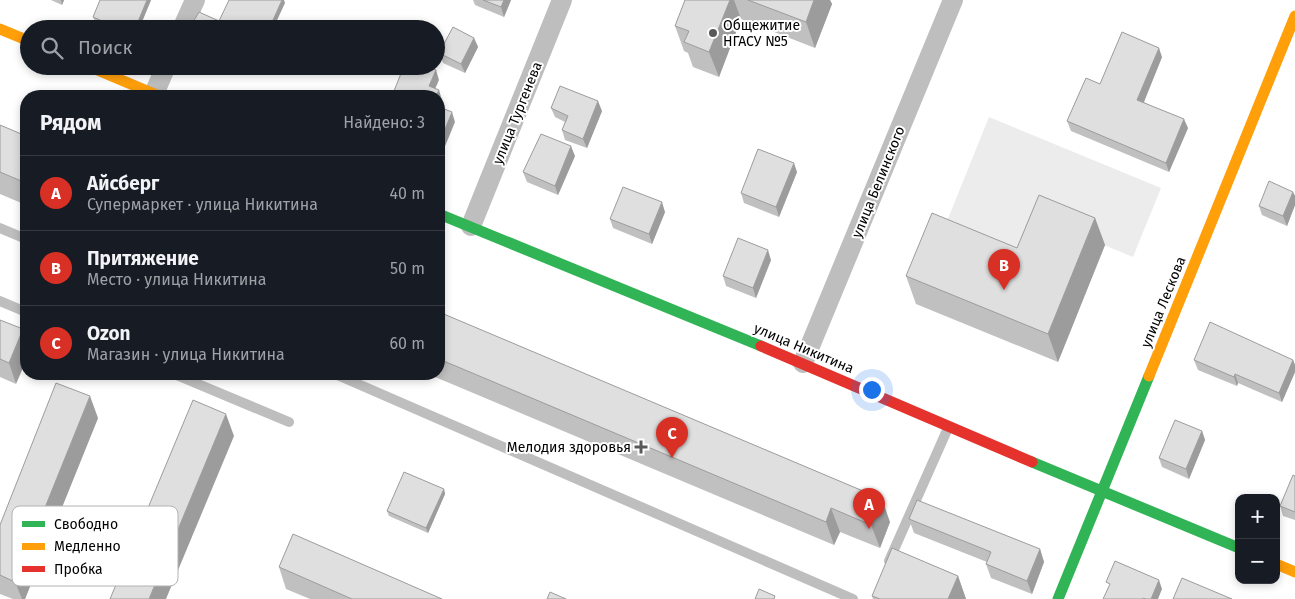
<!DOCTYPE html>
<html lang="ru">
<meta charset="utf-8">
<style>
body{margin:0;font-family:"Fira Sans",sans-serif;background:#242831;color:#f1f3f6}
.controls{position:absolute;right:15px;bottom:15px;display:grid;overflow:hidden;border-radius:10px;box-shadow:0 2px 8px #0003}
.controls button{width:45px;height:45px;display:grid;place-items:center;padding:0;border:0;border-bottom:1px solid #363941;background:#171b24;color:#f1f3f6;font:25px sans-serif}
.you{position:absolute;left:871px;top:389px;width:18px;height:18px;margin:-12px;border:4px solid #fff;border-radius:50%;background:#1a73e8;box-shadow:0 0 0 8px #1a73e833}
.badge{display:grid;place-items:center;width:32px;height:32px;border-radius:50%;background:#d93025;color:#fff;font-size:16px;font-weight:700}
.pin{position:absolute;translate:-50% -41px;filter:drop-shadow(0 1px 2px #0008)}
.pin::after{content:'';position:absolute;top:26px;width:18px;height:15px;background:inherit;clip-path:polygon(0 0,100% 0,50% 100%)}
.list{margin:0;padding:0;list-style:none}
h2{display:flex;justify-content:space-between;align-items:center;height:65px;margin:0;padding:0 20px;font-size:21px}
h2 small{font-size:16px;font-weight:400;color:#9ea1a6}
.list li{display:grid;grid-template-columns:32px 1fr auto;gap:15px;align-items:center;box-sizing:border-box;height:75px;padding:0 20px;border-top:1px solid #363941}
.list b{display:block;font-size:19px;white-space:nowrap}
.list p{margin:0;font-size:16px;white-space:nowrap;color:#9ea1a6}
.list em{font-size:16px;font-style:normal;color:#9ea1a6}
.icon{flex:none;width:28px;height:28px;fill:none;stroke:currentColor;stroke-width:2;stroke-linecap:round;stroke-linejoin:round}
.map{position:relative;flex:none;width:1295px;height:599px;overflow:hidden}
.search{position:absolute;background:#171b24;box-shadow:0 2px 8px #0003;left:20px;top:20px;width:425px;height:55px;display:flex;align-items:center;gap:12px;box-sizing:border-box;padding:0 18px;border-radius:28px;color:#9ea1a6;font-size:19px}
.panel{position:absolute;background:#171b24;box-shadow:0 2px 8px #0003;left:20px;top:90px;width:425px;height:290px;border-radius:20px}
.map>svg:first-child{display:block}
.green{fill:#ececec}
.lines{fill:none;stroke-linecap:round;stroke-linejoin:round}
.lane{stroke:#bebebe;stroke-width:10}
.street{stroke:#bebebe;stroke-width:20}
.fast{stroke:#30b455;stroke-width:11}
.slow{stroke:#ff9f0a;stroke-width:11}
.jam{stroke:#e5322d;stroke-width:11}
.wall{fill:#c0c0c0}
.shaded-wall{fill:#9c9c9c}
.building{fill:#dfdfdf;stroke:#9c9c9c}
.poi-dot{fill:#595959;stroke:#fff;stroke-width:2}
.labels{text-anchor:middle;stroke-width:4;stroke-linejoin:round;paint-order:stroke}
.poi-label{font-size:14px;fill:#000;stroke:#fff;text-anchor:start}
.street-label{font-size:14px;fill:#000;stroke:#fff}
.key{fill:#fff;stroke:#b2b2b2;stroke-width:1}
.key-label{font-size:14px;fill:#000}
</style>
<div class="map">
<svg width="1295" height="599" viewBox="0 0 1295 599">
<rect width="100%" height="100%" fill="#fff"/>
<polygon class="green" points="989,117 1161,188 1133,257 1037,217 1019,262 943,231"/>
<g class="lines">
<g class="lane">
<polyline points="0,228 26,239"/>
<polyline points="0,301 26,312"/>
<polyline points="174,374 289,422"/>
<polyline points="335,374 853,599"/>
<polyline points="889,561 948,428"/>
</g>
<g class="street">
<polyline points="182,29 195,0"/>
<polyline points="154,94 166,66"/>
<polyline points="471,226 562,0"/>
<polyline points="803,363 953,0"/>
</g>
<g class="fast">
<polyline points="439,214 761,346"/>
<polyline points="1032,462 1239,548"/>
<polyline points="1058,599 1149,376"/>
</g>
<g class="slow">
<polyline points="0,29 29,41"/>
<polyline points="88,66 159,96"/>
<polyline points="1149,376 1295,16"/>
<polyline points="1276,564 1295,572"/>
</g>
<polyline class="jam" points="761,346 1032,462"/>
</g>
<g class="wall">
<polygon points="51,0 64,0 62,5"/>
<polygon points="151,0 139,29 111,29 95,21 93,17"/>
<polygon points="473,0 511,0 504,17 475,5"/>
<polygon points="685,0 830,0 832,4 815,48 741,19 719,77 693,67 688,53 684,51 675,26"/>
<polygon points="474,38 478,47 465,73 443,63 439,53"/>
<polygon points="1162,57 1144,102 1188,128 1169,172 1071,131 1067,121 1100,84"/>
<polygon points="249,66 257,66 255,69"/>
<polygon points="551,108 602,111 587,148 565,140 562,130 565,122 555,117"/>
<polygon points="0,125 26,136 26,205 0,194"/>
<polygon points="575,156 558,195 527,182 523,172"/>
<polygon points="797,172 779,217 744,203 741,193"/>
<polygon points="1293,192 1295,196 1295,205 1287,226 1262,215 1259,206"/>
<polygon points="665,212 652,244 613,228 610,219"/>
<polygon points="1095,218 1105,245 1058,362 916,304 906,276 1017,248"/>
<polygon points="771,260 756,298 726,286 723,276"/>
<polygon points="439,312 890,522 880,548 840,532 834,545 428,374 439,374"/>
<polygon points="0,320 16,384 0,377"/>
<polygon points="1194,360 1293,360 1295,365 1295,372 1282,402 1238,383 1237,386 1198,370"/>
<polygon points="98,418 25,599 13,599 0,594 0,525"/>
<polygon points="1202,431 1205,440 1189,479 1162,467 1159,458"/>
<polygon points="1295,476 1295,520 1283,516 1280,506"/>
<polygon points="444,489 445,494 428,533 389,516 387,511"/>
<polygon points="909,519 1040,549 1044,562 1032,594 991,578 986,564 987,562 914,533"/>
<polygon points="279,567 442,599 310,599 286,589"/>
<polygon points="958,576 966,599 873,599 872,596"/>
</g>
<g class="shaded-wall">
<polygon points="61,0 64,0 62,5"/>
<polygon points="147,0 151,0 139,29 135,29"/>
<polygon points="282,0 284,0 285,3 273,29 269,29"/>
<polygon points="504,0 511,0 504,17 501,7"/>
<polygon points="730,0 734,0 741,19 719,77 709,52"/>
<polygon points="814,0 830,0 832,4 815,48 806,22"/>
<polygon points="474,38 478,47 465,73 461,64"/>
<polygon points="1159,48 1162,57 1141,109 1137,100"/>
<polygon points="436,70 439,80 432,96 429,86"/>
<polygon points="439,90 442,100 439,108 439,96 436,96"/>
<polygon points="598,101 602,111 587,148 583,139"/>
<polygon points="452,112 455,122 439,161 439,144"/>
<polygon points="1184,119 1188,128 1169,172 1166,163"/>
<polygon points="571,146 575,156 558,195 555,186"/>
<polygon points="794,163 797,172 779,217 776,207"/>
<polygon points="1293,192 1295,196 1295,205 1287,226 1283,216"/>
<polygon points="662,202 665,212 652,244 649,234"/>
<polygon points="1095,218 1105,245 1058,362 1048,334"/>
<polygon points="768,250 771,260 756,298 753,288"/>
<polygon points="23,329 26,339 26,361 16,384 9,363"/>
<polygon points="1293,360 1295,365 1295,372 1282,402 1279,393"/>
<polygon points="1235,374 1238,383 1237,386 1234,377"/>
<polygon points="90,396 98,418 25,599 22,599 15,582"/>
<polygon points="226,414 234,436 166,599 149,599"/>
<polygon points="1202,431 1205,440 1189,479 1186,469"/>
<polygon points="444,489 445,494 428,533 426,528"/>
<polygon points="882,499 890,522 880,548 871,525"/>
<polygon points="831,508 840,532 834,545 826,522"/>
<polygon points="1040,549 1044,562 1032,594 1027,581"/>
<polygon points="958,576 966,599 948,599"/>
<polygon points="1159,580 1162,589 1158,599 1151,599"/>
</g>
<g class="building">
<polygon points="100,0 147,0 135,29 120,29 93,17"/>
<polygon points="229,0 282,0 269,29 189,29 199,12 219,21"/>
<polygon points="483,0 504,0 501,7"/>
<polygon points="685,0 730,0 709,52 684,42 689,31 675,26"/>
<polygon points="748,0 814,0 806,22"/>
<polygon points="453,27 474,38 461,64 439,53"/>
<polygon points="1122,32 1159,48 1137,100 1184,119 1166,163 1067,121 1086,78 1100,84"/>
<polygon points="404,66 425,66 436,70 429,86 439,90 436,96 392,96"/>
<polygon points="560,86 598,101 583,139 562,130 568,116 551,108"/>
<polygon points="439,107 452,112 439,144"/>
<polygon points="0,125 26,136 26,183 0,172"/>
<polygon points="541,134 571,146 555,186 523,172"/>
<polygon points="758,149 794,163 776,207 741,193"/>
<polygon points="1269,181 1293,192 1283,216 1259,206"/>
<polygon points="623,187 662,202 649,234 610,219"/>
<polygon points="1039,195 1095,218 1048,334 906,276 932,213 1017,248"/>
<polygon points="738,238 768,250 753,288 723,276"/>
<polygon points="439,312 882,499 871,525 831,508 826,522 439,359"/>
<polygon points="0,320 23,329 9,363 0,359"/>
<polygon points="1210,322 1293,360 1279,393 1235,374 1234,377 1194,360"/>
<polygon points="56,383 90,396 15,582 0,575 0,525"/>
<polygon points="193,400 226,414 149,599 110,599"/>
<polygon points="1175,420 1202,431 1186,469 1159,458"/>
<polygon points="404,472 444,489 426,528 387,511"/>
<polygon points="1293,475 1295,476 1295,512 1280,506"/>
<polygon points="917,500 1040,549 1027,581 986,564 991,552 909,519"/>
<polygon points="293,534 442,599 352,599 279,567"/>
<polygon points="892,548 958,576 948,599 880,599 872,596"/>
<polygon points="1115,561 1159,580 1151,599 1146,599 1143,598 1142,599 1103,599 1110,584 1106,582"/>
<polygon points="1182,578 1232,599 1173,599"/>
<polygon points="759,589 775,596 774,599 755,599"/>
<polygon points="550,592 566,599 547,599"/>
</g>
<g class="poi-dot">
<circle cx="713" cy="33" r="5"/>
<path d="M638.5 439.5h5v5h5v5h-5v5h-5v-5h-5v-5h5z"/>
</g>
<g class="labels">
<g class="poi-label">
<text x="723" y="30">Общежитие<tspan x="723" dy="16">НГАСУ №5</tspan></text>
<text x="631" y="452" text-anchor="end">Мелодия здоровья</text>
</g>
<g class="street-label">
<text transform="translate(517 113) rotate(-68)" y="5">улица Тургенева</text>
<text transform="translate(878 182) rotate(-68)" y="5">улица Белинского</text>
<text transform="translate(1163 302) rotate(-68)" y="5">улица Лескова</text>
<text transform="translate(804 348) rotate(23)" y="5">улица Никитина</text>
</g>
</g>
<rect x="12" y="506" width="166" height="80" rx="8" class="key"/>
<rect x="22" y="521" width="23" height="6" fill="#30b455"/>
<rect x="22" y="543" width="23" height="7" fill="#ff9f0a"/>
<rect x="22" y="566" width="23" height="6" fill="#e5322d"/>
<g class="key-label">
<text x="54" y="529">Свободно</text>
<text x="54" y="551">Медленно</text>
<text x="54" y="574">Пробка</text>
</g>
</svg>
<div class="controls">
<button>+</button>
<button>−</button>
</div>
<div class="you"></div>
<div class="pin badge" style="left:869px;top:529px">A</div>
<div class="pin badge" style="left:1004px;top:290px">B</div>
<div class="pin badge" style="left:672px;top:458px">C</div>
<div class="search"><svg class="icon" aria-label="search" viewBox="0 0 24 24"><circle cx="10" cy="10" r="6"/><path d="M15 15l6 6"/></svg>Поиск</div>
<section class="panel">
<h2>Рядом<small>Найдено: 3</small></h2>
<ul class="list">
<li><span class="badge">A</span><div><b>Айсберг</b><p>Супермаркет · улица Никитина</p></div><em>40 m</em></li>
<li><span class="badge">B</span><div><b>Притяжение</b><p>Место · улица Никитина</p></div><em>50 m</em></li>
<li><span class="badge">C</span><div><b>Ozon</b><p>Магазин · улица Никитина</p></div><em>60 m</em></li>
</ul>
</section>
</div>
